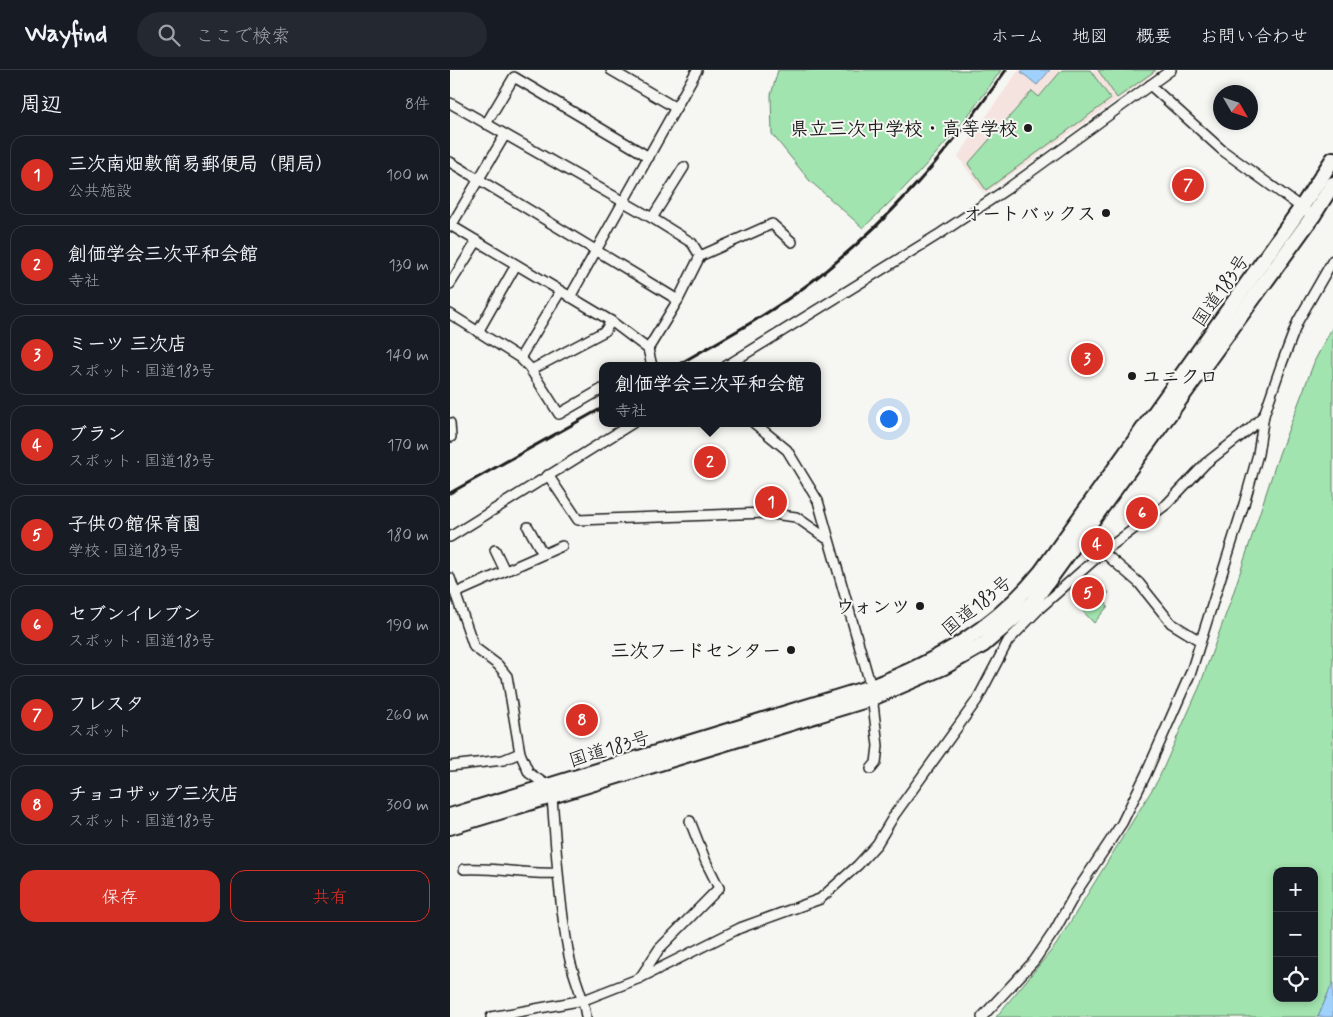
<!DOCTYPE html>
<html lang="ja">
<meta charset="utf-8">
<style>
body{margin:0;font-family:Mynerve,"Klee One",sans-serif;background:#242831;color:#f1f3f6}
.controls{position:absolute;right:15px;bottom:15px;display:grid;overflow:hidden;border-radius:10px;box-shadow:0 2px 8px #0003}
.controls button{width:45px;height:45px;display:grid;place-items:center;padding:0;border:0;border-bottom:1px solid #363941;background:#171b24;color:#f1f3f6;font:25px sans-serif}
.compass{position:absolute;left:763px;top:15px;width:45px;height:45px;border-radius:50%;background:#171b24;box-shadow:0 2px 8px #0003;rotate:129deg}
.you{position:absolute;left:438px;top:348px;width:18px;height:18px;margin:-12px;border:4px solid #fff;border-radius:50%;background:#1a73e8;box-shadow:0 0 0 8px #1a73e833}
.badge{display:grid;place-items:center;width:32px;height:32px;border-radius:50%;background:#d93025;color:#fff;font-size:16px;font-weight:700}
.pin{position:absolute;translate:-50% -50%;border:2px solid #fff;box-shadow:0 1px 5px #0006}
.popup{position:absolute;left:149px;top:292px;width:222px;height:65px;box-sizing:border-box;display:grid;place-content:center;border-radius:10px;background:#171b24;filter:drop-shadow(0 1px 4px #0005);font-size:16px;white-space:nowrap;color:#9ea1a6}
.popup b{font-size:19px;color:#f1f3f6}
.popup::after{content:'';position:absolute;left:50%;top:100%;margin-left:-10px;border:10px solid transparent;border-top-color:#171b24}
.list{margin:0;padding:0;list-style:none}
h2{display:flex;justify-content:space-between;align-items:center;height:65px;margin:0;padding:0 20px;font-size:21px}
h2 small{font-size:16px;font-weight:400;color:#9ea1a6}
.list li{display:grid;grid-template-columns:32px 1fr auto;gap:15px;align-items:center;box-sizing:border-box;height:80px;margin:0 10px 10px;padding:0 10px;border:1px solid #363941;border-radius:15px}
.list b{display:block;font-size:19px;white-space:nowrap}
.list p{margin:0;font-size:16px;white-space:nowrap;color:#9ea1a6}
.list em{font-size:16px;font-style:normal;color:#9ea1a6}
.actions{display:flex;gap:10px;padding:15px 20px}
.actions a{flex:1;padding:11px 0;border:1px solid #d93025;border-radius:15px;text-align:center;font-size:18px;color:#d93025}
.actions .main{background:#d93025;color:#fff}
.icon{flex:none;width:28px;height:28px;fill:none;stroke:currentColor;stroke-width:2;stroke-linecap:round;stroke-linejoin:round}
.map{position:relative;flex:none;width:883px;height:947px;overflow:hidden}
header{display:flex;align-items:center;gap:30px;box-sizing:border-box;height:70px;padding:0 25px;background:#171b24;border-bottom:1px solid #363941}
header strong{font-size:24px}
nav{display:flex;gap:28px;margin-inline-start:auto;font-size:18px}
.search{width:350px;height:45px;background:#242831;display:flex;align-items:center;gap:12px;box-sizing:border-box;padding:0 18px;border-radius:28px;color:#9ea1a6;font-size:19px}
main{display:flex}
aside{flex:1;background:#171b24}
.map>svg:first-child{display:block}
.built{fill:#f5e3df}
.green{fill:#a2e4af;stroke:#5f8066;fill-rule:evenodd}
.water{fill:#a0d1fd;stroke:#6b89a3}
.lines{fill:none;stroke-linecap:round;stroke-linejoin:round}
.minor-casing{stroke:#1c1c1c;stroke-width:12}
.trunk-casing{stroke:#1c1c1c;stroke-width:18}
.minor{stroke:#f6f6f2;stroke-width:9}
.trunk{stroke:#f6f6f2;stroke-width:14}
.rail{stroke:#1c1c1c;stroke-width:3}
.poi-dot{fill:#1c1c1c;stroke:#f6f6f2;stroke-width:2}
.labels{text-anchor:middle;stroke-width:4;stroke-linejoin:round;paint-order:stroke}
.poi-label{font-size:19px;font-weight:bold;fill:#1c1c1c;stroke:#f6f6f2;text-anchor:end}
.street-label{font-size:19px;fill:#1c1c1c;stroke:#f6f6f2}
</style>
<header>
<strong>Wayfind</strong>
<div class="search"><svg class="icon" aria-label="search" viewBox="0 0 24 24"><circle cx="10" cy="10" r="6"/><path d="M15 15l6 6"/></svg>ここで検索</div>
<nav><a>ホーム</a><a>地図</a><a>概要</a><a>お問い合わせ</a></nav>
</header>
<main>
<aside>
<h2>周辺<small>8件</small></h2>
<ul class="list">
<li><span class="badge">1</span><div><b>三次南畑敷簡易郵便局（閉局）</b><p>公共施設</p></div><em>100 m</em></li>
<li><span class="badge">2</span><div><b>創価学会三次平和会館</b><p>寺社</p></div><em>130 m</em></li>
<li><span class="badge">3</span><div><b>ミーツ 三次店</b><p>スポット · 国道183号</p></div><em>140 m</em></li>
<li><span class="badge">4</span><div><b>ブラン</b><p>スポット · 国道183号</p></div><em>170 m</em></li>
<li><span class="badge">5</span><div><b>子供の館保育園</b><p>学校 · 国道183号</p></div><em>180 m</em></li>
<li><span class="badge">6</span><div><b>セブンイレブン</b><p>スポット · 国道183号</p></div><em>190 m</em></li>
<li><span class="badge">7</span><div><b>フレスタ</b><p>スポット</p></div><em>260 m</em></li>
<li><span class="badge">8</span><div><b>チョコザップ三次店</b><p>スポット · 国道183号</p></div><em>300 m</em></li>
</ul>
<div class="actions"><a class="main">保存</a><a>共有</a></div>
</aside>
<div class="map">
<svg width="883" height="947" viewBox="0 0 883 947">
<rect width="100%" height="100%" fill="#f6f6f2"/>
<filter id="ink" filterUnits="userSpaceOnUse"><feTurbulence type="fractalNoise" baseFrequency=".02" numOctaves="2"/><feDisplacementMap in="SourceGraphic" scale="10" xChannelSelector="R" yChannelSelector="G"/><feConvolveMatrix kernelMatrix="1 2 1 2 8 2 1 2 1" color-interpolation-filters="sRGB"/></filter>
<g filter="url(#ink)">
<polygon class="built" points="569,0 709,0 534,124 508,86"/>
<g class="green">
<path d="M328,0H551C512,58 464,111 413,158L359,110L322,64L321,25Z"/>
<polygon points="612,0 640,0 661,29 536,120 518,94 582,21 589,27"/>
<polygon points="648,0 706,0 667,28"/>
<path d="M883,256V912L868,947H546L606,875L708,710L749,618L781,530L829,384L865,290ZM827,801H864V928H827Z"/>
<polygon points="650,512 659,523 652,528 658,536 644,553 629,537 637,529 634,524"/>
</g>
<g class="water">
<polygon points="573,0 600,0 587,15 571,2"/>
<polygon points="883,912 883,947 868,947"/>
</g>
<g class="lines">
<defs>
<g id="minor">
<polyline points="161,0 226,38"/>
<polyline points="700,15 772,80 863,146"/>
<polyline points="0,33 202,148 242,173 250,186 228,230 198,279"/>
<polyline points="36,54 64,7 199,87"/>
<polyline points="0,92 228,230"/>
<polyline points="202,148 234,97"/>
<polyline points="0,155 161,251 198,279 202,296"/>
<polyline points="1,156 55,65"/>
<polyline points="250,186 322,154 342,172"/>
<polyline points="0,214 27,171"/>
<polyline points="120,227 247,0"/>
<polyline points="0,244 70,288 79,297 109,344 152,319"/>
<polyline points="28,262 66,195"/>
<polyline points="70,288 110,222"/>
<polyline points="276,296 491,163 557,119 721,0"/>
<polyline points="81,300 155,261 161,251"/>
<polyline points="0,353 1,367"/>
<polyline points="304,353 337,380 368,431 421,617 428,676 426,693 421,699"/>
<polyline points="98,405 128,450 315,443 346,447 376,468"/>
<polyline points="78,457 93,484"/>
<polyline points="0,467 183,353"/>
<polyline points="45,480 55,501"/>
<polyline points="653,482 689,513 721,553 750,571"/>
<path d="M0,508L24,577L48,595L57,606L70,683L79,703L98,716L102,727C106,778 109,830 118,880C121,903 133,922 136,947"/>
<polyline points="6,523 112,476"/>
<polyline points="0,696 53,690 70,683"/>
<path d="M14,799C46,797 75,805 107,803"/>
<polyline points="190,908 209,879 269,818 256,792 240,751"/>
<polyline points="41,947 134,930 190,908 290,858 370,829 408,795 427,774 445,744 527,630 558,571 589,539 653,482 717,434 756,393 801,358 814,345"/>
<polyline points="532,947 584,891 605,860 625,824 672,753 696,704 741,602 794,434 808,384 814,345 832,293 848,251 883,190"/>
</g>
<g id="trunk">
<path d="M0,746L421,617C486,592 546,558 591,502L851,138L883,89"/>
<polyline points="0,757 420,629 494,597 533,575 583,532 863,146 883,114"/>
</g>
</defs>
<use href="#minor" class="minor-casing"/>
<use href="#trunk" class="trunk-casing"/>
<use href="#minor" class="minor"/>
<use href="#trunk" class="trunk"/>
<g class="rail">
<path d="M226,296C267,272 311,249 349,221C433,160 497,84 556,0"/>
<polyline points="0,423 152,338"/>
</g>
</g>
</g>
<g class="poi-dot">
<circle cx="578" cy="58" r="5"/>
<circle cx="656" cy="143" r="5"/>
<circle cx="682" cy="306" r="5"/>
<circle cx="470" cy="536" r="5"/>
<circle cx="341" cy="580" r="5"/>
</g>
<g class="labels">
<g class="poi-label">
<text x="568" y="65">県立三次中学校・高等学校</text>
<text x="646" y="150">オートバックス</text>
<text x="692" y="313" text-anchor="start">ユニクロ</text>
<text x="460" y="543">ウォンツ</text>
<text x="331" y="587">三次フードセンター</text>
</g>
<g class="street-label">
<text transform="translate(770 220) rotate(-55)" y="7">国道183号</text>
<text transform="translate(526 535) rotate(-39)" y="7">国道183号</text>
<text transform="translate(159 678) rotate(-17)" y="7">国道183号</text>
</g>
</g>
</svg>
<div class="controls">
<button>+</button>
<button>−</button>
<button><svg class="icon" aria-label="locate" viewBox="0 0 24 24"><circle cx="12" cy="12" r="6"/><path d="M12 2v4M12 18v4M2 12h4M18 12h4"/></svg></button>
</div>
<svg class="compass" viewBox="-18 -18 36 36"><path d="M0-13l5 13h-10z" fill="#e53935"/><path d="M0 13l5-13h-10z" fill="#9ea1a6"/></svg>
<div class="you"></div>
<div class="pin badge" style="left:321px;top:432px">1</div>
<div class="pin badge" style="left:260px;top:392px">2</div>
<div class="popup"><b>創価学会三次平和会館</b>寺社</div>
<div class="pin badge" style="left:637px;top:289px">3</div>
<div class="pin badge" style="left:647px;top:474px">4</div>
<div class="pin badge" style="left:638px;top:523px">5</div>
<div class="pin badge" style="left:692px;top:443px">6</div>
<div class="pin badge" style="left:738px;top:115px">7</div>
<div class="pin badge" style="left:132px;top:650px">8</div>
</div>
</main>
